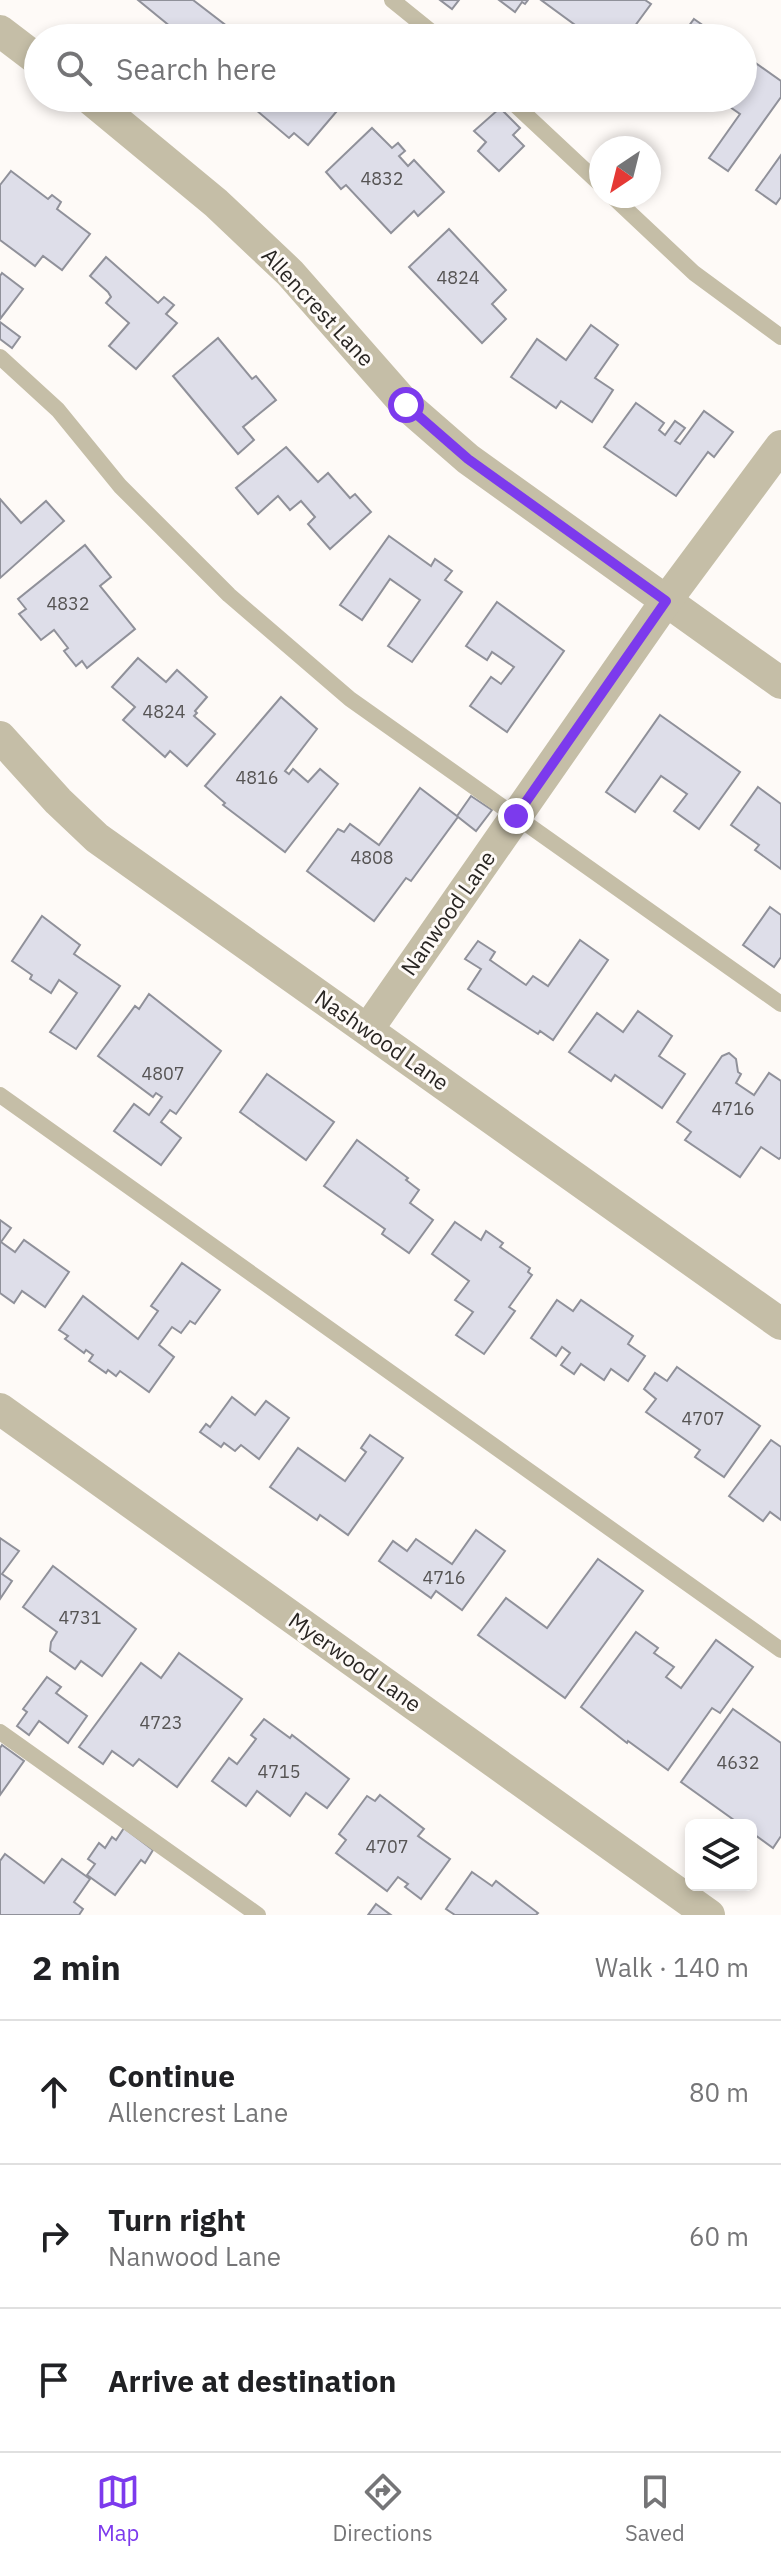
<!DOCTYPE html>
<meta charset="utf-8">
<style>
body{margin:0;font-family:"IBM Plex Sans",sans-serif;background:#f2f2f2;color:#202124}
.controls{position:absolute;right:24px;bottom:24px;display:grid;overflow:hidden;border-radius:12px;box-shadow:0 4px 12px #0003}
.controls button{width:72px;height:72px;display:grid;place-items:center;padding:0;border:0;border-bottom:2px solid #e0e0e0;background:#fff;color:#202124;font:40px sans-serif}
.compass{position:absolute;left:589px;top:136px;width:72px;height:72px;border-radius:50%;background:#fff;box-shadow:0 4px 12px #0003;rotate:215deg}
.stop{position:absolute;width:24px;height:24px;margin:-18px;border:6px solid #7c3aed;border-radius:50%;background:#fff}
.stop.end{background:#7c3aed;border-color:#fff;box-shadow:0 2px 8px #0008}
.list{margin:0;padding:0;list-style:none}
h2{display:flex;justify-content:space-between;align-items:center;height:104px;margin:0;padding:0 32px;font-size:34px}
h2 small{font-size:26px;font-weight:400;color:#757577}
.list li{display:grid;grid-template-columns:52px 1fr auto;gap:24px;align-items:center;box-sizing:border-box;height:144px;padding:0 32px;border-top:2px solid #e0e0e0}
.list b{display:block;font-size:30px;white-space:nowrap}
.list p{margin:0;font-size:26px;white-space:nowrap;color:#757577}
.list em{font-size:26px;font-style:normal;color:#757577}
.icon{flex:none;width:44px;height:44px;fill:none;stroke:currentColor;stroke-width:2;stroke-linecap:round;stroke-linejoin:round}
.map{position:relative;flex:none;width:781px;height:1915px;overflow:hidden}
.search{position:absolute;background:#fff;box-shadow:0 4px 12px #0003;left:24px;right:24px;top:24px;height:88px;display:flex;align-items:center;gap:20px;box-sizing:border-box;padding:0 28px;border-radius:44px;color:#757577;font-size:30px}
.sheet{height:536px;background:#fff}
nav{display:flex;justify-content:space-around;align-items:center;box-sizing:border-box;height:112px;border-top:2px solid #e0e0e0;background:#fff;font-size:22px;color:#757577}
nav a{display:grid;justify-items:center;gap:4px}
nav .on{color:#7c3aed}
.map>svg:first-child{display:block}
.building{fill:#dedee9;stroke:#90919a;stroke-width:2}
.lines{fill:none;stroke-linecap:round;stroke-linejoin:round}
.service{stroke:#c5bea7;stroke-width:16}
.minor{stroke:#c5bea7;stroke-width:32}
.route{stroke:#7c3aed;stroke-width:10}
.labels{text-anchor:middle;stroke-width:6;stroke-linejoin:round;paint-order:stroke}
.number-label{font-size:18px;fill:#565454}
.street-label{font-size:22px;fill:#292623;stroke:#fefaf7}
</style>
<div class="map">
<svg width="781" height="1915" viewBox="0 0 781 1915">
<rect width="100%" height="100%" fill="#fefaf7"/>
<g class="building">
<polygon points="138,0 193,0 232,30 226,38 181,38 182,36"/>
<polygon points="440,0 459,0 452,9"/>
<polygon points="499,0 528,0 525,4 522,2 515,12"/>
<polygon points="541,0 645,0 651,4 626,38 598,38 595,35 593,38"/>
<polygon points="694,19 721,38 680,38"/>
<polygon points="743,54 781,81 781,97 728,171 709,158 740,114 717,98 743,98"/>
<polygon points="253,98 348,98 308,145 294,133 289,138 249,104"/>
<polygon points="500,108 520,128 513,135 524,146 499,171 478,151 486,142 474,131"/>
<polygon points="372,128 392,148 398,143 405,151 399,156 408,166 414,160 444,192 418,216 414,211 391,233 346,185 341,189 326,172"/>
<polygon points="781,155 781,197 776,204 756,190"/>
<polygon points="11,171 48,199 52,195 61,202 57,209 90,234 62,270 43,256 35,266 0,240 0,185"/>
<polygon points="449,229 506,290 492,304 506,319 482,343 409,267"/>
<polygon points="106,257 158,303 164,297 174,305 166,314 177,323 136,369 109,346 129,323 106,303 111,297 108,292 90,276"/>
<polygon points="2,273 23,289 0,319 0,276"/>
<polygon points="0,322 20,337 12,348 0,339"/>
<polygon points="591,325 618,345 595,378 613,390 592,422 561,401 556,408 511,377 537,339 566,360"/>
<polygon points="218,338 252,379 256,376 276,400 243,427 254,440 238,454 173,376"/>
<polygon points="636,403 664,423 659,430 665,435 675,421 685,428 675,441 680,444 704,411 733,432 714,457 708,452 676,496 604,447"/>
<polygon points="286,447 318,482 328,473 350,498 355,494 371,512 330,549 308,524 315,517 301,501 290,510 278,496 258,514 236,488"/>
<polygon points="0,499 21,523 46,501 64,521 0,578"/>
<polygon points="389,536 431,566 435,559 452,571 445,580 462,592 412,662 388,646 420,600 390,579 362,620 340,605"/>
<polygon points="85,545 111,577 100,586 135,629 87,668 82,661 76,666 64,651 68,648 54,630 41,640 19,614 26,609 18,599"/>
<polygon points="497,602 564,651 507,732 470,706 491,677 501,684 514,667 492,652 487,660 466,646"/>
<polygon points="138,658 166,682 177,670 207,697 195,711 197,713 194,716 215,734 187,766 170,751 165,757 123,720 135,707 112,687"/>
<polygon points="281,697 317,729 285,771 289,774 293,769 308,782 320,769 338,784 285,852 223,805 225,803 205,786"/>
<polygon points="660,715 740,772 699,829 674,811 687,794 661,776 635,812 606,792"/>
<polygon points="758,787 781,804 781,869 755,850 759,845 731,825"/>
<polygon points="420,788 457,816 471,796 492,810 476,831 458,817 411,881 406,878 374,921 307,871 338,829 344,832 350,824 379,845"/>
<polygon points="770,907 781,915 781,957 774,967 743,945"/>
<polygon points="42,916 80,945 74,954 120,986 76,1049 50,1032 77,993 59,980 51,993 30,979 32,975 12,961"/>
<polygon points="580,940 608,960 553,1040 540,1031 538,1034 468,989 481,969 465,959 478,941 495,952 490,960 526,985 533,976 548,986"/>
<polygon points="149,994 221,1051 176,1114 170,1110 161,1122 181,1138 161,1165 114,1131 134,1104 149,1115 162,1097 156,1093 153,1097 98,1056 135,1006 139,1009"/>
<polygon points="638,1011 672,1036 659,1056 685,1074 662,1108 615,1075 611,1081 569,1052 597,1013 623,1032"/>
<polygon points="729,1053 736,1059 738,1072 741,1074 736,1083 754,1095 769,1073 781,1081 781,1157 779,1159 761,1147 740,1177 685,1140 691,1132 677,1122 722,1056"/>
<polygon points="267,1074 334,1122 306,1160 240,1112"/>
<polygon points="357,1140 408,1178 406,1180 419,1190 410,1203 433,1220 409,1253 382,1234 385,1229 324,1186"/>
<polygon points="0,1220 11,1228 1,1242 15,1252 24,1240 69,1272 45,1307 22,1291 14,1303 0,1293"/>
<polygon points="455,1222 481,1240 486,1231 503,1243 500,1247 530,1268 528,1272 532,1275 509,1307 515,1311 484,1354 456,1335 473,1312 455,1300 469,1281 432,1254"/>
<polygon points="182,1263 220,1290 195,1324 190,1321 181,1333 172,1327 159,1345 174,1357 149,1392 120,1371 116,1376 108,1370 106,1373 89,1361 93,1355 86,1350 84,1353 65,1339 68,1336 59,1330 83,1296 138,1339 158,1311 151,1306"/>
<polygon points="557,1300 573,1311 581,1300 633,1336 628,1344 645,1356 628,1381 611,1369 604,1380 581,1364 574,1374 561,1365 570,1353 562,1347 556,1356 531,1338"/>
<polygon points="677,1367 760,1426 724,1477 695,1457 700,1450 646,1412 656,1399 644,1389 655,1373 667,1381"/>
<polygon points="232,1397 255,1415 266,1401 289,1418 259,1459 241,1445 235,1451 224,1443 221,1447 200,1432 206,1424 210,1427"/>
<polygon points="370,1435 403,1458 348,1535 320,1515 317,1520 270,1487 298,1448 345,1481 366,1452 361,1448"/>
<polygon points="771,1440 781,1447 781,1520 770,1512 763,1521 729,1496"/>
<polygon points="476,1530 505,1551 462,1610 436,1591 431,1598 379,1561 393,1541 407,1551 416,1539 452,1564"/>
<polygon points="0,1538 19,1551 2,1574 12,1581 0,1599"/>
<polygon points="598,1559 643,1591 565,1698 478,1635 506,1598 547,1628"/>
<polygon points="53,1566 136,1629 102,1676 81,1661 75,1669 50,1651 51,1642 57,1632 23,1607"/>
<polygon points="636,1632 658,1648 654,1653 674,1667 666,1677 681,1688 716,1640 753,1667 720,1713 712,1708 668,1770 628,1741 627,1743 581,1707"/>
<polygon points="179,1653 242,1699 177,1787 139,1759 133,1766 112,1751 103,1764 79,1747 141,1663 161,1678"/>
<polygon points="47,1677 61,1687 56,1693 87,1716 68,1743 39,1721 29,1735 17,1726 27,1712 23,1709"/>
<polygon points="733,1709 781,1743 781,1836 773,1848 751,1832 751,1825 741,1825 681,1782"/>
<polygon points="264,1719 290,1738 292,1735 349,1779 327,1808 306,1793 290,1816 257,1791 246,1806 212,1781 229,1758 237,1764 256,1739 251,1735"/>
<polygon points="2,1745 24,1761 0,1795 0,1748"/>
<polygon points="380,1795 424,1829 418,1836 450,1859 421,1899 405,1887 408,1884 398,1877 387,1891 336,1853 346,1840 339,1834 367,1796 375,1801"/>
<polygon points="124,1828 153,1850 145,1863 141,1860 115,1895 87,1875 95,1864 88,1859 99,1843 105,1848 112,1837 116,1840"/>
<polygon points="5,1854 44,1883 62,1859 90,1879 74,1902 83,1909 79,1915 0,1915 0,1861"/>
<polygon points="472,1872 492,1886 496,1881 538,1913 536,1915 455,1915 446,1909"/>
<polygon points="376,1904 391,1915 368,1915"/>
</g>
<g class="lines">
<g class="service">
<polyline points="392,0 439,38"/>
<polyline points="508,98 601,185"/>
<polyline points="612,196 694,273 781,337"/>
<polyline points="0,357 58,410 120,486 229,595 350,699 781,1004"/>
<polyline points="0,1095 781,1650"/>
<polyline points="0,1732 258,1915"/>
</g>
<g class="minor">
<polyline points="0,31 38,60"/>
<polyline points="89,98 216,203 290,273 406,405 468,459 781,683"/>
<polyline points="0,737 58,801 97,838 781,1324"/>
<polyline points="368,1029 666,601 781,446"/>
<polyline points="0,1409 709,1915"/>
</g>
</g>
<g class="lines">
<polyline class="route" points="406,405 468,459 666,601 516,816"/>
</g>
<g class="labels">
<g class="number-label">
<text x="382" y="185">4832</text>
<text x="458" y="284">4824</text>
<text x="68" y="610">4832</text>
<text x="164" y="718">4824</text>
<text x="257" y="784">4816</text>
<text x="372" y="864">4808</text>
<text x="163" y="1080">4807</text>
<text x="733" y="1115">4716</text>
<text x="703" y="1425">4707</text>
<text x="444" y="1584">4716</text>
<text x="80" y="1624">4731</text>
<text x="161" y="1729">4723</text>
<text x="738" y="1769">4632</text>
<text x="279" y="1778">4715</text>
<text x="387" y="1853">4707</text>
</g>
<g class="street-label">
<text transform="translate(318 307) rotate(47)" y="8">Allencrest Lane</text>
<text transform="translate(448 913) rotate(-55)" y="8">Nanwood Lane</text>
<text transform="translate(382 1040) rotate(35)" y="8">Nashwood Lane</text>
<text transform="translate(355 1662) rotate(35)" y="8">Myerwood Lane</text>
</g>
</g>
</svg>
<div class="controls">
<button><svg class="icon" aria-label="layers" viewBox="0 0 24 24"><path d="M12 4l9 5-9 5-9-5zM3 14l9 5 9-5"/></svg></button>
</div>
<svg class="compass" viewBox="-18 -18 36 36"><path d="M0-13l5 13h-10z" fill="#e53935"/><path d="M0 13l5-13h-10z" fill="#757577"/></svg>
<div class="stop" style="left:406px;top:405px"></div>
<div class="stop end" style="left:516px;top:816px"></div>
<div class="search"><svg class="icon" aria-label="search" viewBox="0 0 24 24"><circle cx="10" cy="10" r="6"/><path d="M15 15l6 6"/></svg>Search here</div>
</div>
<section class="sheet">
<h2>2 min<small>Walk · 140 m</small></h2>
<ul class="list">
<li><svg class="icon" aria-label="ahead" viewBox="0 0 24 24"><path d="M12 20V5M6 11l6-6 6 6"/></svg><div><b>Continue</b><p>Allencrest Lane</p></div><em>80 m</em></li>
<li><svg class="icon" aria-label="right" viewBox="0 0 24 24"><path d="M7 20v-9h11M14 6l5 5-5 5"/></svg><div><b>Turn right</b><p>Nanwood Lane</p></div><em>60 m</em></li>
<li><svg class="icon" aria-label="arrive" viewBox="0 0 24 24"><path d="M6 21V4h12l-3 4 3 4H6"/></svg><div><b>Arrive at destination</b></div></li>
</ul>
</section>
<nav>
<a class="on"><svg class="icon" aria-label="map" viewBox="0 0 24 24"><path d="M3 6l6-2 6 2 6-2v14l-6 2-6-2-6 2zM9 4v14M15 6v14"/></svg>Map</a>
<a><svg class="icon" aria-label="directions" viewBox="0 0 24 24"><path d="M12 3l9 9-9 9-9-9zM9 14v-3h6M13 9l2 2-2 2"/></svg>Directions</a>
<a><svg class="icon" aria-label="saved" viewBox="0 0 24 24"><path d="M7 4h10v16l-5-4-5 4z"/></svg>Saved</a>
</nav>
